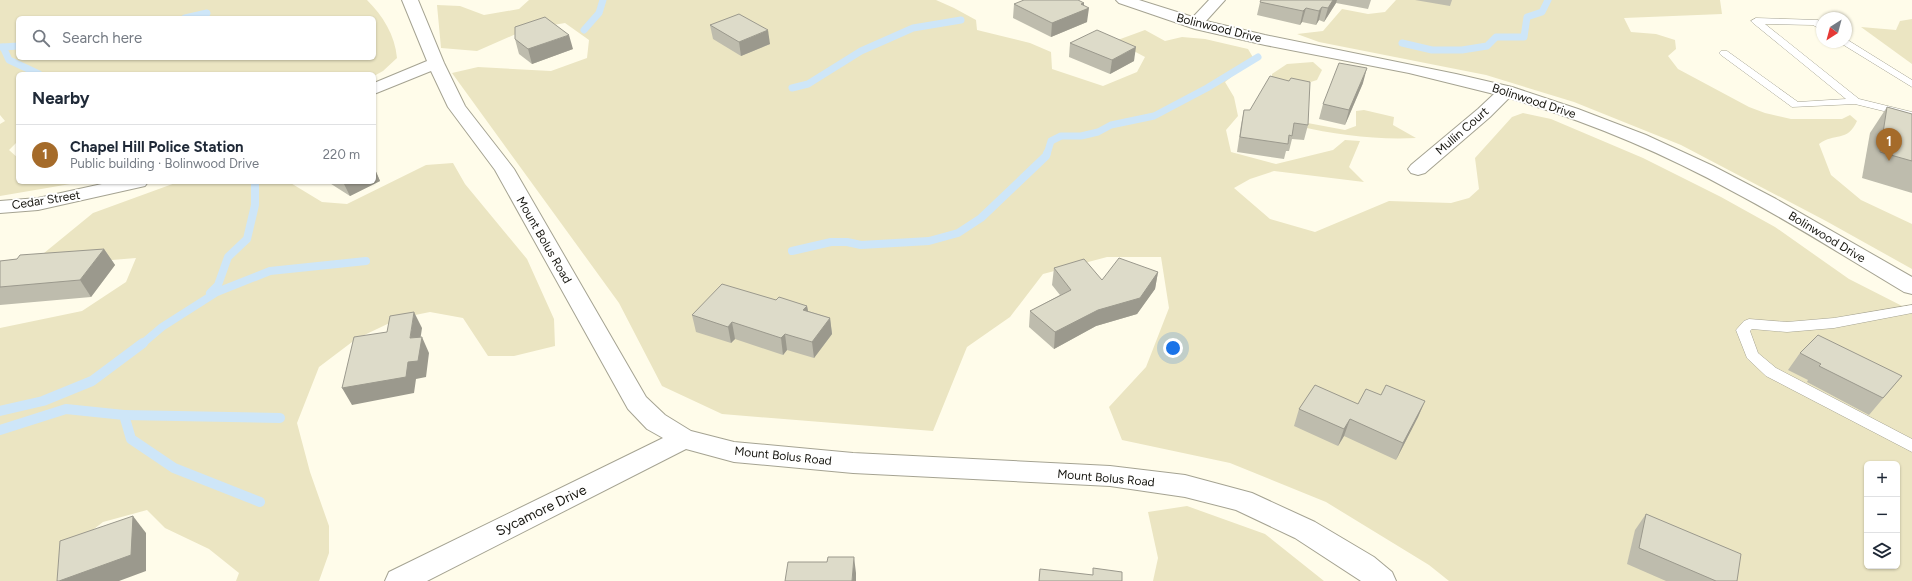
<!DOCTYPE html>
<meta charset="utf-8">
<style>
body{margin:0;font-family:Figtree,sans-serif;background:#f2f2f3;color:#1f2937}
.controls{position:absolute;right:12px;bottom:12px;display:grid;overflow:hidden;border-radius:6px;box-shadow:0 1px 3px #0004}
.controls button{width:36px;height:36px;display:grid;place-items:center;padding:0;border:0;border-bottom:1px solid #e0e1e3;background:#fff;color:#1f2937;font:20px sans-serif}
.compass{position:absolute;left:1816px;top:12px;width:36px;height:36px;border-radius:50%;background:#fff;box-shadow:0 1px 3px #0004;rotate:216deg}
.you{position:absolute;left:1173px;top:348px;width:14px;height:14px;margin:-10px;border:3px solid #fff;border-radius:50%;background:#1a73e8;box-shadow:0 0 0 6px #1a73e833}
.badge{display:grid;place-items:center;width:26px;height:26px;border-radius:50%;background:#a56b2a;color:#fff;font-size:13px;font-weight:700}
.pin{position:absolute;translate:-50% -33px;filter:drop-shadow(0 1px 2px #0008)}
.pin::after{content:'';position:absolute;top:21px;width:14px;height:12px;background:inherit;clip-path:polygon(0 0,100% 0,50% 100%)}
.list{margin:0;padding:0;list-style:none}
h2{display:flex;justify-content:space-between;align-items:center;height:52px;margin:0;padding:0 16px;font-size:17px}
h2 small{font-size:13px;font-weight:400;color:#747a83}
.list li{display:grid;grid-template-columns:26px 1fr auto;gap:12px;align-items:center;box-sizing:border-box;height:60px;padding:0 16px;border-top:1px solid #e0e1e3}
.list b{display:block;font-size:15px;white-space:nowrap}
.list p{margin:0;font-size:13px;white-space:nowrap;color:#747a83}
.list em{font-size:13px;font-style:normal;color:#747a83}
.icon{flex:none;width:22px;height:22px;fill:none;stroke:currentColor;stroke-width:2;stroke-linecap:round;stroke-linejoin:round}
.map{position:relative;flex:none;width:1912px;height:581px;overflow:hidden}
.search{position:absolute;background:#fff;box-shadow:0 1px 3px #0004;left:16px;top:16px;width:360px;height:44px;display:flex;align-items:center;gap:10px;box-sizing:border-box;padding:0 14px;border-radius:6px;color:#747a83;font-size:15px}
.panel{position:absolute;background:#fff;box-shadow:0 1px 3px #0004;left:16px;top:72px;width:360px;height:112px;border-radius:6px}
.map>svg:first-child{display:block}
.green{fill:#ebe5c2;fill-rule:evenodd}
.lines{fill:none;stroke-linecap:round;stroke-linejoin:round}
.stream-far2{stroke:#cee6f8;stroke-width:7}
.stream-far1{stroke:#cee6f8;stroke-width:8}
.stream{stroke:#cee6f8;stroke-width:10}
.service-casing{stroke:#a5a392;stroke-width:1}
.minor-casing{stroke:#a5a392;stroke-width:2}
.service{fill:#fff;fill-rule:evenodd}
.minor{fill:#fff;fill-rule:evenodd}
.wall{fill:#bebcad}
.shaded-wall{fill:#9b998d}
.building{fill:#dddbc9;stroke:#9b998d}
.labels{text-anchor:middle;stroke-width:4;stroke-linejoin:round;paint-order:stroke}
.street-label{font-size:12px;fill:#15140e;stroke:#fff}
.near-street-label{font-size:14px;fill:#15140e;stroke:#fff}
</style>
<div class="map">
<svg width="1912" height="581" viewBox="0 0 1912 581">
<rect width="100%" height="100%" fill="#fffcea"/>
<g class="green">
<path d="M0,0H367C383,16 395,35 397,58L383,71L374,76V74H18V141L9,150L18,158V182H82L0,196V124L5,121L0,115ZM18,18H374V58H18Z"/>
<path d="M529,0H936L954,8L976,20L977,30L1030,43L1051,52L1052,69L1103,86L1137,72L1145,57L1115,41L1145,30L1165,41L1182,37L1205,39L1248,49L1254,59L1225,82L1234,97L1238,116L1226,130L1231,152L1276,164L1333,150L1345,140L1360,141L1349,167L1364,182L1274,171L1250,179L1234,188L1270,219L1315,232L1389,201L1451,203L1469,198L1479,189L1475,158L1512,117L1523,113L1551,119L1643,158L1721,197L1775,227L1849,279L1912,311V581H1449L1429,565L1326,502L1230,463L1122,440L1109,407L1146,367L1169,308L1161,257H1107L1043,274L1010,317L967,347L933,431L722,414L662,386L619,303L452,73L478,67L551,71L587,58L589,40L565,23L525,30L477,51L441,48L437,5L460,6L484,15L519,9ZM1867,464H1897V566H1867Z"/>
<path d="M1396,0H1720L1722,14L1624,18L1631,32L1656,34L1675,40L1676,49L1668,56L1678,69L1749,107L1765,113L1791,119H1842L1850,115L1857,121C1847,143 1835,132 1819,144L1831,175L1861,200L1912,224V269L1826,221L1681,145L1574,102L1486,75L1319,42L1297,34L1323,31L1342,9L1368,14L1385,12Z"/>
<polygon points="1912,19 1912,64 1861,27 1896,30 1900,21"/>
<polygon points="1313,62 1322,70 1317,80 1298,86 1272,88 1272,74 1287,64"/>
<path d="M1364,110L1394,117L1393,125L1416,138C1377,140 1336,135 1298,126L1297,121L1345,130L1356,126V111Z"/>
<polygon points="453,163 465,184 527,259 554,319 555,346 514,356 488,356 463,318 430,312 400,318 356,339 319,367 297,423 310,472 329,526 329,553 319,581 236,581 239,573 209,549 165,528 147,510 103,522 68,549 57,581 0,581 0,328 82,311 126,282 136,258 27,267 93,213 178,182 289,182 322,202 347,204 426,165"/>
<polygon points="1187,506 1265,534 1324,581 1153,581 1158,558 1148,512"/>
</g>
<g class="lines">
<g class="stream-far2">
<polyline points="185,18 207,13"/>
<polyline points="584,30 599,13 603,0"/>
<polyline points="1402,43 1432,50 1462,50 1487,46 1496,37 1524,37 1527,17 1542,12 1548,0"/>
<polyline points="0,47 3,47 9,60 39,74"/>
<polyline points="3,47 18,46"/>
<polyline points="792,88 808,84 861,51 913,28 961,20"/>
<polyline points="1047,154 1051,141 1061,136 1081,136 1098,132 1111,125 1154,116 1207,88 1258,57"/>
</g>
<g class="stream-far1">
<polyline points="792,251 831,242 847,242 861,245 929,241 958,233 981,218 1046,156 1047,153"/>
<polyline points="210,293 218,285 228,257 247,239 255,205 255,182"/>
<polyline points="142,344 162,327 217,292 270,271 366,261"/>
</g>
<g class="stream">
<polyline points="0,411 43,401 92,381 143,343"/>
<polyline points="124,415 280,418"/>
<polyline points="0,430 66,409 124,415 131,439 174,468 260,502"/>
</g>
<defs>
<g id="service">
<polygon points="1756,18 1818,20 1822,23 1822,30 1813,25 1765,24 1859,99 1912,112 1912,118 1855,104 1792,107 1721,55 1719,53 1721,51 1727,51 1798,102 1846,99 1753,23 1751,21"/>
<polygon points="1846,39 1912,80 1912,87 1842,44 1840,42 1846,42"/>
<polygon points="1912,305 1912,313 1834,328 1787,332 1752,329 1750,331 1758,353 1776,368 1912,439 1912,452 1766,376 1747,358 1736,330 1744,321 1749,319 1787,322 1834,318"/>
</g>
<g id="minor">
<polygon points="402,0 418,0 444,63 465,106 514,169 646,397 665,415 691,431 734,442 853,453 1110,466 1185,475 1252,493 1315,522 1374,557 1392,572 1396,581 1361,581 1295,538 1236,510 1185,497 1110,486 853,473 734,462 686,449 427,581 385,581 389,572 663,438 647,429 628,409 495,170 448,107 431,71 374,94 374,83 427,61"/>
<path d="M1116,0H1139L1193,17L1209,0H1225L1206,21L1265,35L1456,74L1512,87L1578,109L1646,135L1713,166L1776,199L1912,277V294L1904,292C1847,258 1791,222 1732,191C1661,152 1586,121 1509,98L1490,117L1425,173L1418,175L1411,173L1408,169L1411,165L1478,109L1494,94L1409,73L1265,45L1195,29L1119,3Z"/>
<polygon points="111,182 148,182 145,186 38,210 0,213 0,201 38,198"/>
</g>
</defs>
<use href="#service" class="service-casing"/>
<use href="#minor" class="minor-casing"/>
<use href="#service" class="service"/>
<use href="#minor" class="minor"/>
</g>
<g class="wall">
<polygon points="1261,0 1371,0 1368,9 1336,3 1324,22 1319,20 1316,25 1302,22 1300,25 1257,15 1260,2"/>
<polygon points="1415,0 1452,0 1450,6"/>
<polygon points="1084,3 1084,6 1087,22 1051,37 1013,18 1014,4"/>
<polygon points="710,25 770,44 741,56 713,39"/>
<polygon points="515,39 573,49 532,64 519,54"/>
<polygon points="1070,43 1134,61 1110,74 1069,57"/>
<polygon points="1363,83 1345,125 1319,119 1323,104"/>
<polygon points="1887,107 1912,114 1912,193 1862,178 1870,133"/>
<polygon points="1244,110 1308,125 1304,140 1292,139 1289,151 1286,151 1284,159 1237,152 1241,125"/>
<polygon points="374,167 380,181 350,196 328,182 374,182"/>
<polygon points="104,249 115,265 91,297 0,305 0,261 17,259"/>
<polygon points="1054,268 1102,280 1158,272 1155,289 1137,314 1096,326 1054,349 1029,327 1030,311 1060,295 1052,285"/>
<polygon points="776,300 807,306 808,311 830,318 832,334 814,358 787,350 783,355 735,339 731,343 696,332 692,315"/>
<polygon points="1800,353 1902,376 1869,415 1807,382 1808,380 1788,370"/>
<polygon points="1381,395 1425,401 1418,417 1396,460 1344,436 1338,446 1294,426 1299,409 1358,404"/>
<polygon points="1646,514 1737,581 1666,581 1627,564 1635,530"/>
</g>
<g class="shaded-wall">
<polygon points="1333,0 1337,0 1336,3 1324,22 1328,8"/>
<polygon points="1084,3 1084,10 1089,8 1087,22 1051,37 1052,23 1081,4"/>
<polygon points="1322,7 1319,20 1316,25 1319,11"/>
<polygon points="1306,8 1302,22 1300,25 1303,11"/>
<polygon points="768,30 770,44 741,56 739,42"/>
<polygon points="569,35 573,49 532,64 528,49"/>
<polygon points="1136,47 1134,61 1110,74 1112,60"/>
<polygon points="1367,68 1363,83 1345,125 1349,110"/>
<polygon points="374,167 380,181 350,196 343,182 374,182"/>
<polygon points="104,249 115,265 91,297 80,280"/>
<polygon points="1158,272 1155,289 1137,314 1096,326 1054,349 1055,332"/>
<polygon points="807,306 810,322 803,310"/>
<polygon points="414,312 422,328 418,355 410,338"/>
<polygon points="830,318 832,334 814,358 812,342"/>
<polygon points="732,322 735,339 731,343 728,327"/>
<polygon points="785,334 787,350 783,355 781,338"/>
<polygon points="422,337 429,353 426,377 416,379 414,393 352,405 342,388 408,362"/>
<polygon points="1425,401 1418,417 1396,460 1403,443"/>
<polygon points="1350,419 1344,436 1338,446 1344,429"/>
<polygon points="133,516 146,533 146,571 119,581 59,581"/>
<polygon points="854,557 856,573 856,581 852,581"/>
</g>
<g class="building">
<polygon points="1024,0 1078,0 1084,3 1081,4 1089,8 1052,23 1014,4"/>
<polygon points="1261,0 1333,0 1328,8 1322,7 1319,11 1306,8 1303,11 1260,2"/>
<polygon points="739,14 768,30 739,42 710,25"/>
<polygon points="545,17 569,35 528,49 515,39 515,27"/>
<polygon points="1097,30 1136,47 1112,60 1070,43"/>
<polygon points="1339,63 1367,68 1349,110 1323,104"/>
<polygon points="1270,76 1289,81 1291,78 1310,82 1308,125 1294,123 1292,136 1289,135 1288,144 1240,137 1244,110 1250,110"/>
<polygon points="1887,107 1912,114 1912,161 1880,152"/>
<polygon points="104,249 80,280 0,287 0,261 17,259 20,255"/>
<polygon points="1119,258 1158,272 1140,298 1098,310 1055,332 1030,311 1071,290 1054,268 1084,259 1102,280"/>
<polygon points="722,284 776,300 779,297 807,306 803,310 830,318 812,342 785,334 781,338 732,322 728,327 692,315"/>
<polygon points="414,312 410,338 422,337 418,361 408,362 406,377 342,388 354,337 387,332 390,316"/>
<polygon points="1818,335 1902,376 1883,398 1819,366 1821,364 1800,353"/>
<polygon points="1315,385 1358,404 1366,389 1381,395 1386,385 1425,401 1403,443 1350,419 1344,429 1299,409"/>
<polygon points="1646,514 1741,554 1737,581 1716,581 1639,548"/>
<polygon points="133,516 131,555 59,581 57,581 60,541"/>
<polygon points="828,557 854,557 852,581 785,581 788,562 827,562"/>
<polygon points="1093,568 1122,572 1122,581 1039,581 1040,569 1093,575"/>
</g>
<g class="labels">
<g class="street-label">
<text transform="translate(1219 28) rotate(14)" y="4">Bolinwood Drive</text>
<text transform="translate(1534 101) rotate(18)" y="4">Bolinwood Drive</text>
<text transform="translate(1462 131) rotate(-41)" y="4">Mullin Court</text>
<text transform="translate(46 200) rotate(-9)" y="4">Cedar Street</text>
<text transform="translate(1827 237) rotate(31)" y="4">Bolinwood Drive</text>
<text transform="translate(544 240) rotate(60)" y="4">Mount Bolus Road</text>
<text transform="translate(783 456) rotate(6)" y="4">Mount Bolus Road</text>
<text transform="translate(1106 478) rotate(5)" y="4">Mount Bolus Road</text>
</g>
<g class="near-street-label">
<text transform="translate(541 510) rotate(-26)" y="5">Sycamore Drive</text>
</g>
</g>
</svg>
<div class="controls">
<button>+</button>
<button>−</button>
<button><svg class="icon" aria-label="layers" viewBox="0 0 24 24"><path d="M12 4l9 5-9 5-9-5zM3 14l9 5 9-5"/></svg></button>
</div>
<svg class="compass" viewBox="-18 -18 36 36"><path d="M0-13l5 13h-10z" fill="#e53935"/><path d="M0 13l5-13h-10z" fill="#747a83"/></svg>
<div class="you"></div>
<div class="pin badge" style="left:1889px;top:161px">1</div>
<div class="search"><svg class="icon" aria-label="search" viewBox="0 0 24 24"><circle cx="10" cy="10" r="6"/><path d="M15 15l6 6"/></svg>Search here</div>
<section class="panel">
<h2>Nearby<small></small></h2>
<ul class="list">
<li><span class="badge">1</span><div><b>Chapel Hill Police Station</b><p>Public building · Bolinwood Drive</p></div><em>220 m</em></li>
</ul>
</section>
</div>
